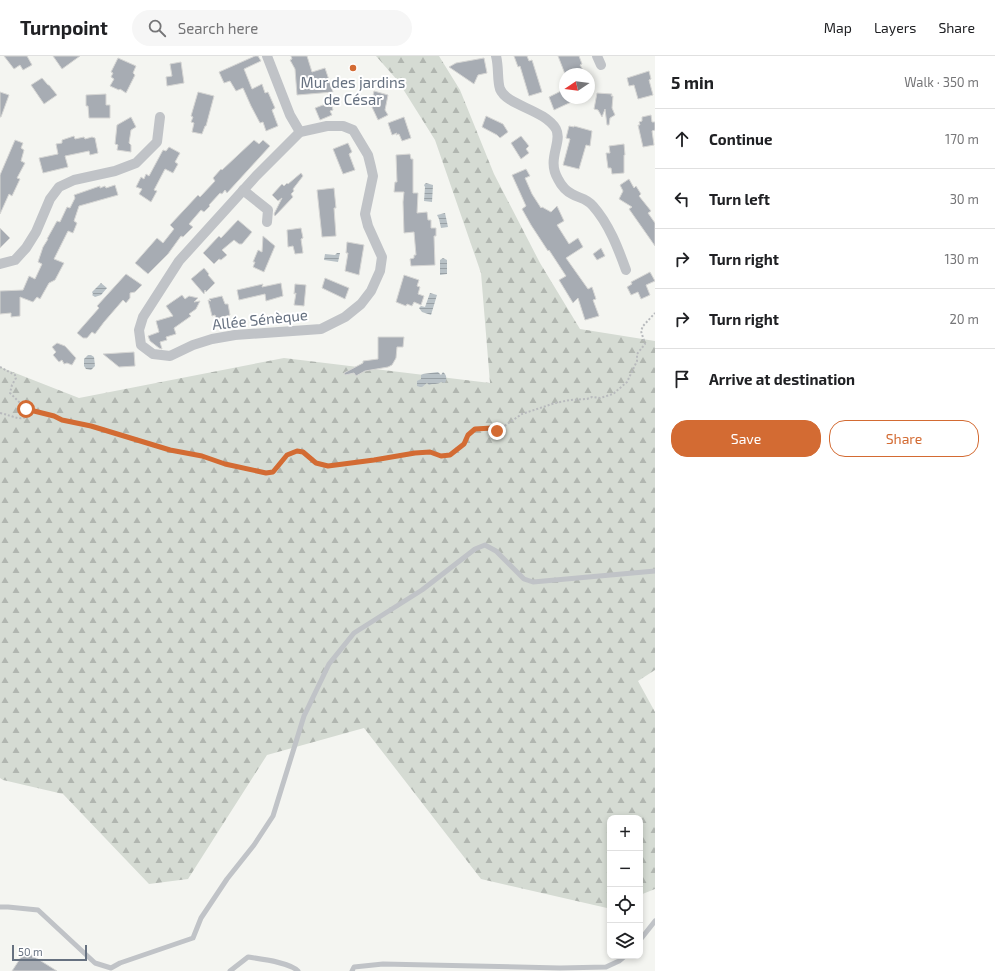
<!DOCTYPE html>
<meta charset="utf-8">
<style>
body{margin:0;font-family:"Exo 2",sans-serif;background:#f6f6f6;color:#202124}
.controls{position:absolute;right:12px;bottom:12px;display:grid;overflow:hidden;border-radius:8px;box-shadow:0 2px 6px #0003}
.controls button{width:36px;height:36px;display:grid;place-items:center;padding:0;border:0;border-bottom:1px solid #e0e0e0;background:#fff;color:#202124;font:20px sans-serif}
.compass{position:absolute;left:559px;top:12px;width:36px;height:36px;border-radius:50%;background:#fff;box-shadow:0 2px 6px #0003;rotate:257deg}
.scale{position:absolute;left:12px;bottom:10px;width:75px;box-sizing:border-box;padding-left:4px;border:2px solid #667180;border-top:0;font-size:11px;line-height:14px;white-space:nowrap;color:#667180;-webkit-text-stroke:3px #fff;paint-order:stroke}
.stop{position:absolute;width:12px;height:12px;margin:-9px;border:3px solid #d36b33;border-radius:50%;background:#fff}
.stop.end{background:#d36b33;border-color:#fff;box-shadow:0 1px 4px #0008}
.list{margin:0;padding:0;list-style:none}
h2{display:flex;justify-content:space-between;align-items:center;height:52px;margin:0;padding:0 16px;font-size:17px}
h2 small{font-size:13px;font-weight:400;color:#757577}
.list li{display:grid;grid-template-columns:26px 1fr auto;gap:12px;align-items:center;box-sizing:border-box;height:60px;padding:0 16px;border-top:1px solid #e0e0e0}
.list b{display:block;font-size:15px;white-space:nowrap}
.list em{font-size:13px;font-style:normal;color:#757577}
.actions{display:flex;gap:8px;padding:12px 16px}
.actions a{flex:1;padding:9px 0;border:1px solid #d36b33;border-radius:16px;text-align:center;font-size:14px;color:#d36b33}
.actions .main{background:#d36b33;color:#fff}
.icon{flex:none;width:22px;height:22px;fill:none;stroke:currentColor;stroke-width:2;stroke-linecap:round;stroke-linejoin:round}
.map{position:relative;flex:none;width:655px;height:915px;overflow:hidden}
header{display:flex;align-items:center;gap:24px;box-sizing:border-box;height:56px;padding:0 20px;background:#fff;border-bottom:1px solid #e0e0e0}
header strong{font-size:19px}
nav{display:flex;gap:22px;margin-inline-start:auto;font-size:14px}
.search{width:280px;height:36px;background:#f6f6f6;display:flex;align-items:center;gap:10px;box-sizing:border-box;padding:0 14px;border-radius:22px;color:#757577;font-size:15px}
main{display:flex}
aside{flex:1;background:#fff}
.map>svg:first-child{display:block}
.forest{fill:url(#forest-firs)}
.water{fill:url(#water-rules)}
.building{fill:#a7acb3;stroke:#d6d6d4}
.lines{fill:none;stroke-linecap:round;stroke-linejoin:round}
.path{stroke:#b8babd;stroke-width:2;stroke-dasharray:2 2;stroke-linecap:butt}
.lane{stroke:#c0c3c7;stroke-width:5}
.street{stroke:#c0c3c7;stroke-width:10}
.route{stroke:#d36b33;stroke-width:5}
.poi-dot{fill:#d36b33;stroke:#fff;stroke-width:1.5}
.labels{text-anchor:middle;stroke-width:4;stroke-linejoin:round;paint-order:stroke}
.poi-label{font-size:15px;fill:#667180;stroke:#fff}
.street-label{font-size:15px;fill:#667180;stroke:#fff}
</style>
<header>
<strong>Turnpoint</strong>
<div class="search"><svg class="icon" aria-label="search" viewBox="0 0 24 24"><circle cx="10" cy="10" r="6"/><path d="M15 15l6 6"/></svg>Search here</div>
<nav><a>Map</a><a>Layers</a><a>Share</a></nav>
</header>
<main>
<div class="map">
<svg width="655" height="915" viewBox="0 0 655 915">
<defs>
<pattern id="forest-firs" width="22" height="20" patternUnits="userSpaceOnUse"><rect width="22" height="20" fill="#d5dbd3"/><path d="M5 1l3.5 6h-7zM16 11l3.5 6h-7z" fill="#b1b6b0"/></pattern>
<pattern id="water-rules" width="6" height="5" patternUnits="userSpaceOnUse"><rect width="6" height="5" fill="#b8c1c6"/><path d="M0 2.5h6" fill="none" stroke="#99a1a6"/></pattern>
</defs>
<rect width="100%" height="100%" fill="#f4f5f1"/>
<polygon class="forest" points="376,0 439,0 460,34 494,118 540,207 580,273 655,285 655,614 638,625 655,656 655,833 640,839 640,762 610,762 610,851 607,852 481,823 364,672 267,699 188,823 149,828 63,738 3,724 0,722 0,311 79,342 284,302 490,327 481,217 435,84 398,25"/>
<g class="water">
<polygon points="426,127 433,129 432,146 424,145 425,131 424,129"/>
<polygon points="445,157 448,171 441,172 439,163 437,159"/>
<polygon points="337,197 340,197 338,206 324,204 325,198 335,199"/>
<polygon points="443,202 447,204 447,218 440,219 440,204"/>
<polygon points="101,227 107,232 101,239 95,241 92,239 93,238 92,236"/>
<polygon points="430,237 437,239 431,259 422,256 419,252 421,250 425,251"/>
<polygon points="88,299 91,299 94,301 95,310 91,314 86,313 84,310 84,303"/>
<path d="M438,316L441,319L443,316C447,319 447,323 445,327L441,326C437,329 433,327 429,329L427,327L422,331H420L417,330V325L421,323V319L423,318Z"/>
</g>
<g class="building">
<polygon points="4,0 27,0 32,9 23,14 20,9 14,13"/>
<polygon points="53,0 80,0 62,13"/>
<polygon points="255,0 258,0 261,5 244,13 252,33 262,28 265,37 268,36 275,52 272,54 278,70 266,75 263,66 260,67 251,50 243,32 236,35 230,25 224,27 219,16"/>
<polygon points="291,0 307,0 312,16 325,12 333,36 297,39 295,13 290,4 292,3"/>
<polygon points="514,0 527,0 529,5 532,4 542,36 529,40 520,10 518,11"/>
<polygon points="558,0 579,0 582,8 580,9 583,14 573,18 565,18"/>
<polygon points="118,2 136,10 133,17 135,19 126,37 120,33 119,34 110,30 114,23 111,21 113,17 111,16"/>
<polygon points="484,2 487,17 478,19 474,28 449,11 456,7"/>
<polygon points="181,6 184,27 167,30 166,21 172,20 170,8"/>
<polygon points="649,15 651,23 649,24 653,39 638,43 634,29 629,30 627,22"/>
<polygon points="42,22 48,29 49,29 57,39 44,48 31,29"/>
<polygon points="565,33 565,42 580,42 554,54 549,41"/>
<polygon points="374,35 388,39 385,54 388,59 378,64 371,49"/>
<polygon points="0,36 9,39 1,61 0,61"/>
<polygon points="198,36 214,40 206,70 205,70 202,78 192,76 194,67 191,66 193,61 191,60"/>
<polygon points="597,37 612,38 611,40 613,40 612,52 615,59 610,62 609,69 607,69 605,53 602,61 598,54 594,53"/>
<polygon points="106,38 106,49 110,49 110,62 89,62 88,50 86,50 86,39"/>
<polygon points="331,46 333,54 330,55 332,59 320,64 315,52"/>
<polygon points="651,59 652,66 655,66 655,74 652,75 654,89 643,91 638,69 640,69 639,66 642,65 642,61"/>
<polygon points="486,60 503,68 508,76 500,82 497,79 482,71"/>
<polygon points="131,61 136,71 131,74 129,87 131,89 131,96 117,94 118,89 115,88 117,69"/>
<polygon points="404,61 411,82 402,85 399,78 396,79 397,77 392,79 388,67"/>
<polygon points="569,70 574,71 574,70 592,75 590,90 586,89 579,113 563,109 570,83 566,82"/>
<polygon points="74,80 75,83 84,81 85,83 92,81 95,82 98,97 90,99 89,95 65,100 68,111 43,117 39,102 58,98 56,88 62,87 62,84"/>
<polygon points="521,80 529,90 526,93 529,97 521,103 511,87"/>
<polygon points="15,84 23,87 21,92 24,94 21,105 25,107 17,122 20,123 12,140 9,138 0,158 0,119"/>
<polygon points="254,84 259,88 263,84 270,90 227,137 225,134 222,138 220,137 209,149 210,150 204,156 201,154 189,168 193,171 183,181 181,180 168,198 148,218 135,207 157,182 163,187 174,173 170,169 198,139 200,141 215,125 213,122 221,113 222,114"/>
<polygon points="348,87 352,96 349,98 355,114 343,118 333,93"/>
<polygon points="624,88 625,99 624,99 624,117 612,118 611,112 608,112 606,97 610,97 609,90"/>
<polygon points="169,91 180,97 175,106 178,108 173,117 165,113 154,134 157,135 151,146 139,138 142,133 136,131 141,121 144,123 146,118 149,120 163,94 166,95"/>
<polygon points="410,98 411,103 413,103 413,137 418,137 417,157 427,156 428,164 431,164 431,172 436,172 436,180 434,180 435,209 411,210 410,203 414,202 414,199 416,199 414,176 404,177 403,146 404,136 394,136 395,126 397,126 396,99"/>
<polygon points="526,113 530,120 525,122 532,138 541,152 542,151 551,156 557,150 564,165 557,169 569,188 578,182 583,191 566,202 588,233 592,231 596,243 593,244 599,260 585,264 578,242 573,247 559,224 566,220 549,194 548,195 531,169 522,153 526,150 512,119"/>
<polygon points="301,117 303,120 293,133 294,135 291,138 293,141 275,160 274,158 282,142 278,145 272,139 282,128 284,130 287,127 288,128"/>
<polygon points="629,123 634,132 636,130 641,138 639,140 651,155 648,157 655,167 655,190 629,153 632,151 619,143 623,135 620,129"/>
<polygon points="115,129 118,139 79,150 74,165 77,167 73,177 68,175 54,203 64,207 55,224 49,227 40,243 37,241 33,246 20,241 20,260 11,261 11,257 0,258 0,235 23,234 29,220 35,223 42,208 38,206 43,191 48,183 47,183 57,165 60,166 67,151 70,152 75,142 74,139 100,130 100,132 105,130 106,132"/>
<polygon points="334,132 336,152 334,152 336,180 322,181 317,134"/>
<polygon points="238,164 252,176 242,188 239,188 234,184 222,194 227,199 221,204 219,203 214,208 203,197 219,180 221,182"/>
<polygon points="0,172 10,182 0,192"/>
<polygon points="301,172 303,182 301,183 303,197 295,198 293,190 288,191 287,174"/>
<polygon points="263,180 275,190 264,216 253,211 255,206 253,206 258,194 262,196"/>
<polygon points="347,186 364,189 359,219 345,215 348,197 346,197"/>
<polygon points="601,192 605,200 597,204 593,198"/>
<polygon points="204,212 209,218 208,219 215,227 206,236 205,234 204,238 191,223"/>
<polygon points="650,216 655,225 646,229 650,239 641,243 638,236 631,239 627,231 632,228 631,226"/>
<polygon points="126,218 142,229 135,236 130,237 130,242 126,247 123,244 104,266 95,278 92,276 87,282 83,282 77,277 99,252 97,250"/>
<polygon points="404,219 419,224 417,230 420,231 418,238 424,240 421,249 414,246 412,250 407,248 406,250 396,246"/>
<polygon points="325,222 349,232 345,243 322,232"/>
<polygon points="281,227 283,240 266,245 265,238 239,244 237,234 263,228 262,231"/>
<polygon points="295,228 306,229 304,250 294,249 296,237 294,238"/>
<polygon points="182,239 185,243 189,240 198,242 194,246 200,245 196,253 189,258 191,260 174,272 176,278 166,281 167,284 160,286 162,293 159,292 150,285 148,280 159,276 156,265 173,260 166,250"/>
<polygon points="222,240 225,248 228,248 230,259 216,263 215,259 212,260 208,244 211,245 209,243"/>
<polygon points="378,281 404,281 403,291 397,291 396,302 392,309 388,311 365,315 356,320 354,317 345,319 344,317 363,307 363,305 378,303"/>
<polygon points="57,287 65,290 76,302 72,309 67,307 64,308 62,304 59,306 53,299 56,296 52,291"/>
<polygon points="134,296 135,310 119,311 103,298"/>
<polygon points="25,895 57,915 12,915"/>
</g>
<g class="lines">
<g class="path">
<polyline points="0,311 15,319 16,322 12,329 10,337 26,353 54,360 62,364 91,370 153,388 170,394 202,400 247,413 266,417 273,416 287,399 297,395 303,396 316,407 328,410 374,404 415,397 429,396 441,400 450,399 464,388 468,379 475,373 492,372 497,375 522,358 555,347 570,344 587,343 592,341 600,342 613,338 627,326 637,305 637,298 645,288 641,275 643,270 655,257"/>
<path d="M0,357C15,360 22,368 35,355"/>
</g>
<g class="lane">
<polyline points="0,851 8,851 38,854 95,907 111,912 120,907 193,882 201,862 227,823 254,789 273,760 304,660 329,608 354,577 422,534 475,493 485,489 496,495 524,523 533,526 655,515"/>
<polyline points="640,884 655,865"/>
<path d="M230,915L248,901C261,903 289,906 298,915"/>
<polyline points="352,915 354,911 383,908 560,912 606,911 619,905 625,900"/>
</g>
<g class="street">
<polyline points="267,0 290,59 300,76"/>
<path d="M496,0C499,11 497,24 500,33C507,50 544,53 556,73C563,86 546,103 558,123C561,129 566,135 572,138C580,143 585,141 593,150C609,168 618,192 626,214"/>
<polyline points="597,0 601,9"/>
<polygon points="327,70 343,70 353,74 368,99 371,111 373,120 365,158 368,170 382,201 380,215 371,235 361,248 345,261 321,273 235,279 212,283 193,289 170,300 153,298 141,289 139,274 143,261 179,205 256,120 300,76"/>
<polyline points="243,134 268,154 267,166"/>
<polyline points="0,208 15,204 26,192 36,176 50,143 59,131 74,124 115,115 136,107 157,86 160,61"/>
</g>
</g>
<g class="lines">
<polyline class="route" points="26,353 54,360 62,364 91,370 170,394 202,400 225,408 266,417 273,416 287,399 297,395 303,396 316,407 328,410 374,404 415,397 430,396 441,400 450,399 464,388 468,379 475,373 492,372 497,375"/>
</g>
<circle class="poi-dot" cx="353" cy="12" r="4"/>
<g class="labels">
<g class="poi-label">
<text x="353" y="32">Mur des jardins<tspan x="353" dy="17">de César</tspan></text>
</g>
<g class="street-label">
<text transform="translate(260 264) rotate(-6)" y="5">Allée Sénèque</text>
</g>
</g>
</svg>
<div class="controls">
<button>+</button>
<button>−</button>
<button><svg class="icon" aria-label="locate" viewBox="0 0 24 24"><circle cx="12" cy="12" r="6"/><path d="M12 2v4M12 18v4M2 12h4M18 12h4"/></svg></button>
<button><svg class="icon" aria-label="layers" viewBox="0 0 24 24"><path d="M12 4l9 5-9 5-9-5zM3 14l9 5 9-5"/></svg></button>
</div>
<svg class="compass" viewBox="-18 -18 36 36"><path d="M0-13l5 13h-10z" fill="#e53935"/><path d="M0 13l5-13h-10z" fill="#757577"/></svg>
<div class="scale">50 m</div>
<div class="stop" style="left:26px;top:353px"></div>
<div class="stop end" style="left:497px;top:375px"></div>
</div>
<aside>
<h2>5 min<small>Walk · 350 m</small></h2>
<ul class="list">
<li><svg class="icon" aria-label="ahead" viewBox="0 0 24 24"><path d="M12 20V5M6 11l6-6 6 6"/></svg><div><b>Continue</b></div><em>170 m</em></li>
<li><svg class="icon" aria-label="left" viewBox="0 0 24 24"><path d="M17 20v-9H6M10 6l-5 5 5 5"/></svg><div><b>Turn left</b></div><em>30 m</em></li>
<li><svg class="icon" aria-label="right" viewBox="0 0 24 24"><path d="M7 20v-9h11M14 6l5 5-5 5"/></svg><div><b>Turn right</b></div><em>130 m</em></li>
<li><svg class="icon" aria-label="right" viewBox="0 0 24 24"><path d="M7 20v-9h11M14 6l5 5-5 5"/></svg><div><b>Turn right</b></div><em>20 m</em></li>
<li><svg class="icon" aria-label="arrive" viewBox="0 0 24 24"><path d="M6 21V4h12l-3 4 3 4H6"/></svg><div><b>Arrive at destination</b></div></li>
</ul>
<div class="actions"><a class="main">Save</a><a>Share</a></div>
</aside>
</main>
